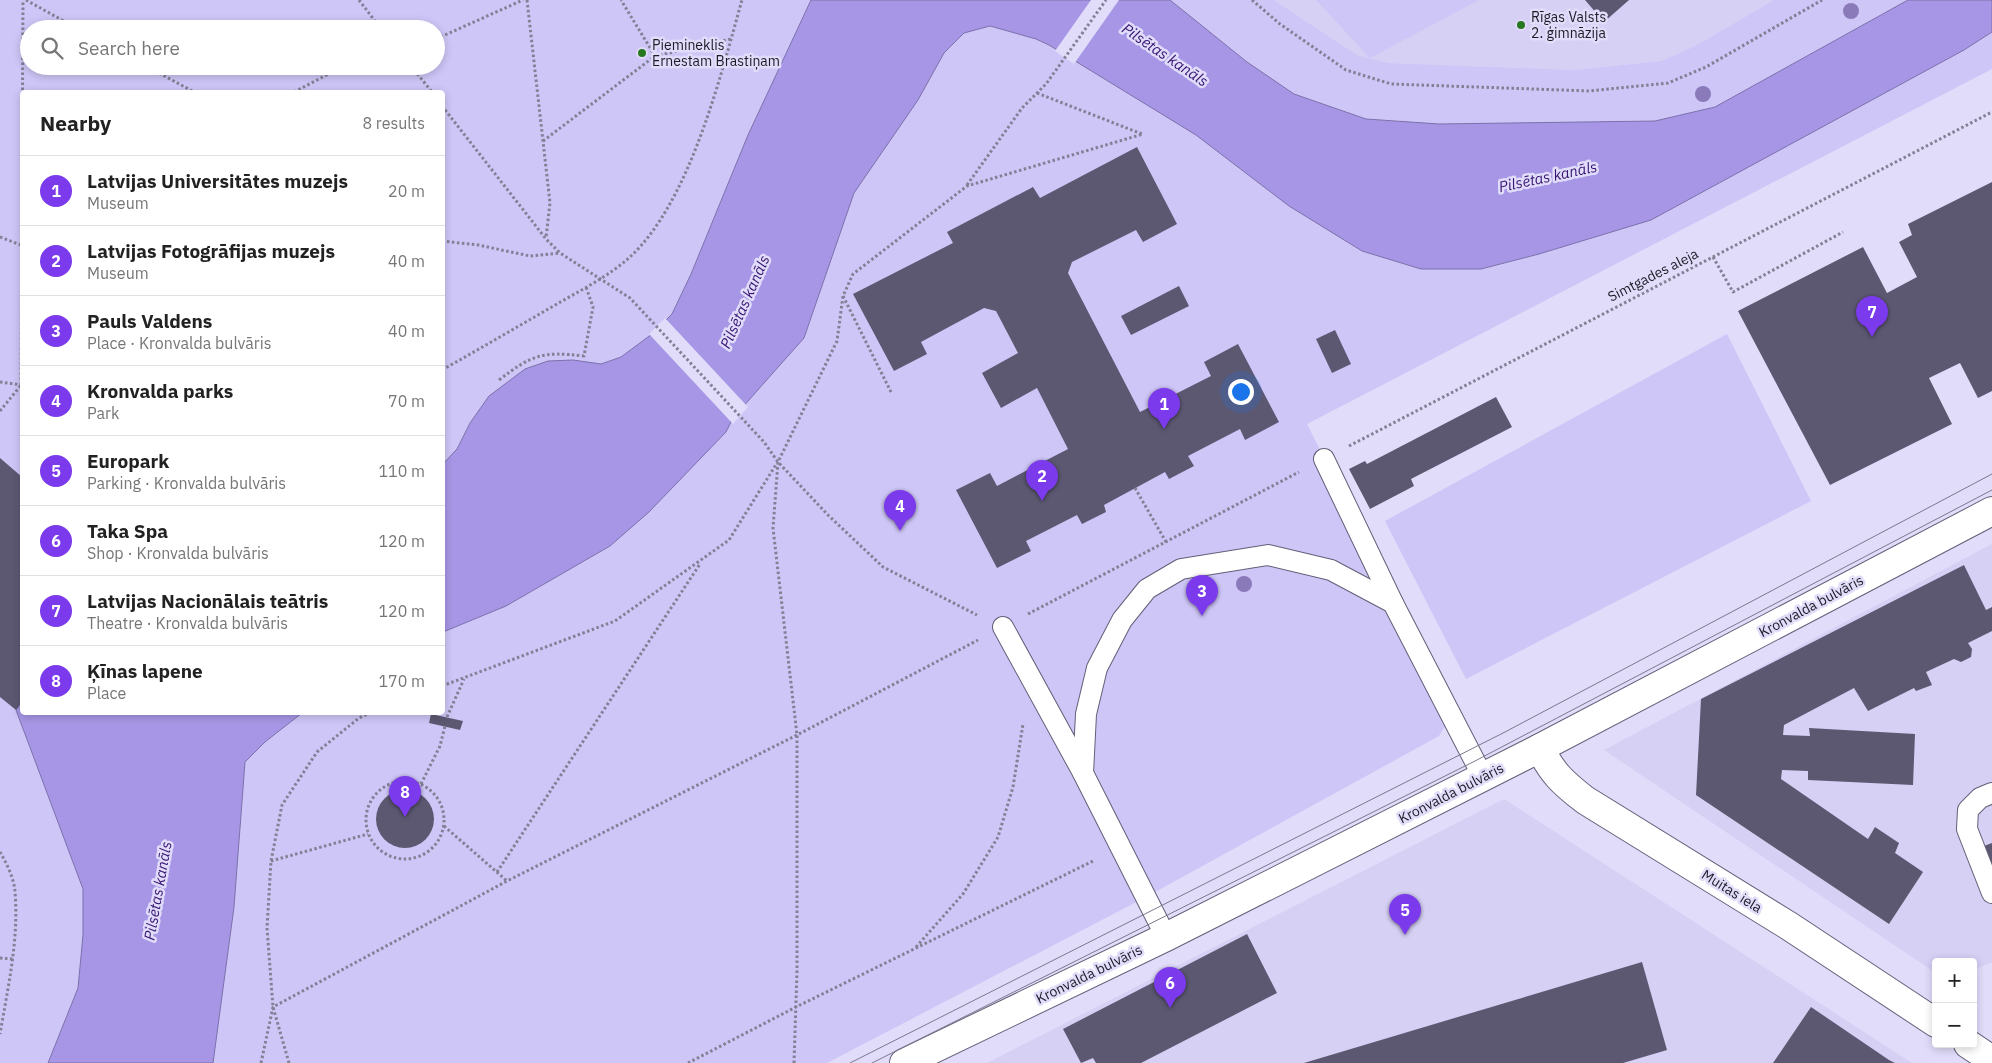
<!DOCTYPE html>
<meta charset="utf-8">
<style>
body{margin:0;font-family:"IBM Plex Sans",sans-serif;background:#f2f2f2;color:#222}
.controls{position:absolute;right:15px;bottom:15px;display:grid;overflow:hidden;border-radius:5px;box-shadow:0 2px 8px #0003}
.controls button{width:45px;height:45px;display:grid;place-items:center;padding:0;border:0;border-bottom:1px solid #e0e0e0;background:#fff;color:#222;font:25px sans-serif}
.you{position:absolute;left:1240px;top:391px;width:18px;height:18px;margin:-12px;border:4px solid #fff;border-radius:50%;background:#1a73e8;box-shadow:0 0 0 8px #1a73e833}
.badge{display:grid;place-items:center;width:32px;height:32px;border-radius:50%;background:#7c3aed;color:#fff;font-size:16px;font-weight:700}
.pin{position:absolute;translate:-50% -41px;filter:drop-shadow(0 1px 2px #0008)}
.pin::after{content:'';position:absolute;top:26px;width:18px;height:15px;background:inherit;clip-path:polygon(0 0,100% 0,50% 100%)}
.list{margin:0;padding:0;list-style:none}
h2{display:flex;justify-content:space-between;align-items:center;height:65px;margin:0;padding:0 20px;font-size:21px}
h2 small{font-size:16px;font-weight:400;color:#767676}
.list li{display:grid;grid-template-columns:32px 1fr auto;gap:15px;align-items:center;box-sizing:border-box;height:70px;padding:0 20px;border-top:1px solid #e0e0e0}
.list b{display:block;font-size:19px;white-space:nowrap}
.list p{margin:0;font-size:16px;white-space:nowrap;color:#767676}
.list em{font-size:16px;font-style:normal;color:#767676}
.icon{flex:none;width:28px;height:28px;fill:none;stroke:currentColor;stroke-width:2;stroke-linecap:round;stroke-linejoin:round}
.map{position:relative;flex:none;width:1992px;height:1063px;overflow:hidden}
.search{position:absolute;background:#fff;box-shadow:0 2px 8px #0003;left:20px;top:20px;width:425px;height:55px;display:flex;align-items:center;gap:12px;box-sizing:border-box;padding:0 18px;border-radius:28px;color:#767676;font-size:19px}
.panel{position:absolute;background:#fff;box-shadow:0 2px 8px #0003;left:20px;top:90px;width:425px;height:625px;border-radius:5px}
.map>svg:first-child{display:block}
.built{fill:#d5d0f4}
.green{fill:#cec6f7;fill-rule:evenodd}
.water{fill:#a696e5;stroke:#7d71ac}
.pier{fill:#e0dcfa}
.building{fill:#5c5872}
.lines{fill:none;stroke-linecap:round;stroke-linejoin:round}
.service-casing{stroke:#635f78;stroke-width:22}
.tertiary-casing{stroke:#635f78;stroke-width:30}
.path{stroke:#838095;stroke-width:3;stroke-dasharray:2.5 2.5;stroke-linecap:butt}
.service{stroke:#fff;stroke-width:20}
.tertiary{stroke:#fff;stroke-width:28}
.tram{stroke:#7b798d;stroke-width:1}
.tree{fill:#8b7aba}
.poi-dot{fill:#287822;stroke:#e0dcfa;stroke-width:2}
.labels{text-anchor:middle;stroke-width:5;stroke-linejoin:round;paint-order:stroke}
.poi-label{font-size:14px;fill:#1d1b26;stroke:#e0dcfa;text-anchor:start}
.street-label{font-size:14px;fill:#1d1b26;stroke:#e0dcfa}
.water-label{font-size:15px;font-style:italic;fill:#361470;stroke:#e0dcfa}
</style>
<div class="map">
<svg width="1992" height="1063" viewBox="0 0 1992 1063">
<rect width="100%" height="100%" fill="#e0dcfa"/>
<g class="built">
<polygon points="1274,0 1774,0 1695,46 1661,61 1574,70 1389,63 1357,55"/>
<polygon points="1992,544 1992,962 1973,970 1973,962 1936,962 1936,973 1604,750"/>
<polygon points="1504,799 1912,1063 987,1063"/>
</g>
<g class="green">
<path d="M0,0H1274L1357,55L1389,63L1574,70L1661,61L1695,46L1774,0H1992V69L1307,424L1452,715L1439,736L1146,897L827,1063H0ZM29,29H436V66H29ZM22,92H442V712H22Z"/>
<polygon points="1316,0 1479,0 1370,58"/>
<polygon points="1727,334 1811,501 1466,679 1385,521"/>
</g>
<g class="water">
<polygon points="811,0 1170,0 1247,62 1294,94 1366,119 1439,124 1655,121 1715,107 1908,0 1992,0 1992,32 1964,50 1651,220 1539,254 1481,269 1421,269 1362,251 1289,206 1196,135 1049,45 1036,39 990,26 964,33 944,53 918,100 854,193 804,338 733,418 726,432 649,512 610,546 506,606 443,632 443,464 457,449 470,423 489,396 525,369 548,361 573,360 601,364 621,357 652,334 672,314 691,274 748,135"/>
<polygon points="22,702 22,712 302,713 265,742 245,762 234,907 213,1063 48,1063 78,988 83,935 83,889 16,710"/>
</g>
<g class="pier">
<polygon points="1091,0 1119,0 1074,64 1055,51"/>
<polygon points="665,318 748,407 733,424 649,334"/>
</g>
<g class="building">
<polygon points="1585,0 1629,0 1604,22"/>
<polygon points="1137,147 1177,224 1143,242 1136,230 1072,262 1068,273 1140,412 1211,376 1204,362 1238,344 1279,422 1245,440 1240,429 1188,456 1194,466 1169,479 1165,472 1104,505 1106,512 1082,524 1077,515 1026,541 1031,551 997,568 956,490 990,473 997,486 1068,449 1037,388 1001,408 982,373 1018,353 996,311 984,308 921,342 927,354 894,371 853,294 953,243 947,232 1033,187 1040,198"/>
<polygon points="1992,182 1992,391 1978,398 1960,363 1929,378 1952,424 1830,485 1738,311 1863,247 1887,293 1917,277 1899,242 1912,235 1908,224"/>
<polygon points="1179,286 1189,306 1131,335 1121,316"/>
<polygon points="1335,330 1351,364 1332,373 1316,339"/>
<polygon points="1496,397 1512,427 1411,479 1414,486 1370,509 1349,469 1365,461 1367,464"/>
<polygon points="0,458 22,477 22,702 16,710 0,697"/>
<polygon points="1964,565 1986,610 1992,607 1992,631 1968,643 1972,649 1971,657 1961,662 1954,659 1926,672 1932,685 1916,691 1914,688 1868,711 1854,688 1784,725 1783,735 1810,736 1809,728 1915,734 1913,785 1808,780 1808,771 1782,770 1781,779 1868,839 1875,827 1899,843 1895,853 1923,872 1889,924 1696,795 1701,699"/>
<polygon points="431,714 463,721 460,730 429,723"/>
<circle cx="405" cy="819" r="29"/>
<polygon points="1992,843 1992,886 1976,849"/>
<polygon points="1247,934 1277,993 1141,1063 1096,1063 1093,1058 1081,1063 1063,1029"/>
<polygon points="1642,962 1667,1050 1623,1063 1304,1063"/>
<polygon points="1811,1007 1889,1060 1895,1063 1773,1063"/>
</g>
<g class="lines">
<defs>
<g id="service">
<polyline points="1324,459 1393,603"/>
<polyline points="1003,627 1083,773 1166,937"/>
<polyline points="1083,773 1086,714 1097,668 1122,620 1147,589 1181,569 1268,555 1331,570 1393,603 1483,777"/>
<polyline points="1992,793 1980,798 1968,810 1967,829 1992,893"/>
</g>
<g id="tertiary">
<path d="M1540,748C1552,773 1563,783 1585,800L1789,926L1936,1023"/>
<polyline points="1968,1044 1992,1060"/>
<polyline points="904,1063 1166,937 1540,748 1992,511"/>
</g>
</defs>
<use href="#service" class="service-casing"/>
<use href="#tertiary" class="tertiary-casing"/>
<g class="path">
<polyline points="26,0 78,29"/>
<polyline points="359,0 381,29"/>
<polyline points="527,0 550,203 546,238"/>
<polyline points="1252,0 1280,24 1346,70 1391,84 1590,91 1668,83 1706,67 1822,0"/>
<polyline points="436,39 523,0"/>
<polyline points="655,56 731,39"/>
<polyline points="146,66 194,92"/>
<polyline points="411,66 432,92"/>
<polyline points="294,92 344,66"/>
<polyline points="1037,93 1142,134"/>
<polyline points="442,106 546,239 560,253 630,298 764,442 778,462 828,515 883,567 977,615"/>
<polyline points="543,141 655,56 621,0"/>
<polyline points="967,185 1022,108 1046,84 1106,0"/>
<polyline points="0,237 21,245"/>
<polyline points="442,241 478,245 530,256 560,253"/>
<polyline points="1713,257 1733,292 1843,232"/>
<polyline points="843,296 891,392"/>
<path d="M442,370C481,348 519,326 557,304C581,290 609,276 630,257C690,201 720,78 742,0"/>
<path d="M499,380C532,355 541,351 584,356L593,307L586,287"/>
<polyline points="0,382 22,385"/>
<polyline points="21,385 23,0"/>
<polyline points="0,411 22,384"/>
<polyline points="1349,446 1992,112"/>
<polyline points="1135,488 1166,542"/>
<polyline points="1028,614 1299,472"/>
<polyline points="442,686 615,621 729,540 777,463"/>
<polyline points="447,717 464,679"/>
<circle cx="405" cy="820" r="39"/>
<polyline points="421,784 440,746 445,726"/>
<polyline points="444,826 507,881"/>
<path d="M0,852C7,864 14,878 15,892C19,939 8,987 0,1034"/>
<polyline points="271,861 368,834"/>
<polyline points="497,872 700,564"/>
<polyline points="916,947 963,894 998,837 1013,787 1023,724"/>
<polyline points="0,958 13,959"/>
<polyline points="261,1063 273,1007 507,881 797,735 978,640"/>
<polyline points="289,1063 273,1007 267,928 271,861 282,805 317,752 359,718 372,712"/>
<polyline points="688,1063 796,1007 1095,860"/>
<polyline points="794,1063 797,971 797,735 773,528 778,462 837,341 843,296 853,274 967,186 1143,134"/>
</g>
<use href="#service" class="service"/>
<use href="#tertiary" class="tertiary"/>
<g class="tram">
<polyline points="850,1063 1505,732 1992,474"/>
<polyline points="872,1063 1475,761 1992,490"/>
</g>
</g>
<g class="tree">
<circle cx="1851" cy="11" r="8"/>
<circle cx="1703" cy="94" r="8"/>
<circle cx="1244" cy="584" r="8"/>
</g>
<g class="poi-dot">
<circle cx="1521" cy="25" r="5"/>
<circle cx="642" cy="53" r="5"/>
</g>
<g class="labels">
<g class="poi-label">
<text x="1531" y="22">Rīgas Valsts<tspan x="1531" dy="16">2. ģimnāzija</tspan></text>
<text x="652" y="50">Piemineklis<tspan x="652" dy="16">Ernestam Brastiņam</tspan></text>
</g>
<g class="street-label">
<text transform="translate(1653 275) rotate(-27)" y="5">Simtgades aleja</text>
<text transform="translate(1811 606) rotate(-28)" y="5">Kronvalda bulvāris</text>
<text transform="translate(1451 793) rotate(-27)" y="5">Kronvalda bulvāris</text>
<text transform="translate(1732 891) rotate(32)" y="5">Muitas iela</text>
<text transform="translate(1089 974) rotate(-26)" y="5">Kronvalda bulvāris</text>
</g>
<g class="water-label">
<text transform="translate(1165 55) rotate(34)" y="5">Pilsētas kanāls</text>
<text transform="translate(1548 177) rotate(-12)" y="5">Pilsētas kanāls</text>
<text transform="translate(745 302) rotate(-66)" y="5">Pilsētas kanāls</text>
<text transform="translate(158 891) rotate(-80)" y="5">Pilsētas kanāls</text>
</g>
</g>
</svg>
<div class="controls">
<button>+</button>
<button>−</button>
</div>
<div class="you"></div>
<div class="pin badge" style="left:1164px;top:429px">1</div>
<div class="pin badge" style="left:1042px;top:501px">2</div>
<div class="pin badge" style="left:1202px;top:616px">3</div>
<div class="pin badge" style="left:900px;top:531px">4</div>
<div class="pin badge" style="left:1405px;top:935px">5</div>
<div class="pin badge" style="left:1170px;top:1008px">6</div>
<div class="pin badge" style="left:1872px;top:337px">7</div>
<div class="pin badge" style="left:405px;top:817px">8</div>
<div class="search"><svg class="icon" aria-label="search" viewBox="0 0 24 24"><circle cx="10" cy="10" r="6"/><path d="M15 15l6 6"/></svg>Search here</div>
<section class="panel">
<h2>Nearby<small>8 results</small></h2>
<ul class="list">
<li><span class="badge">1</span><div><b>Latvijas Universitātes muzejs</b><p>Museum</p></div><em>20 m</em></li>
<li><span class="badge">2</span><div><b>Latvijas Fotogrāfijas muzejs</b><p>Museum</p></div><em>40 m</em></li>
<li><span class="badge">3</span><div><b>Pauls Valdens</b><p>Place · Kronvalda bulvāris</p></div><em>40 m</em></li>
<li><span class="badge">4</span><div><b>Kronvalda parks</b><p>Park</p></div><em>70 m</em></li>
<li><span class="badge">5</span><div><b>Europark</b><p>Parking · Kronvalda bulvāris</p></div><em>110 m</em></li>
<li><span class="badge">6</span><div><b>Taka Spa</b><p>Shop · Kronvalda bulvāris</p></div><em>120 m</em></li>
<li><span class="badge">7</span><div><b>Latvijas Nacionālais teātris</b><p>Theatre · Kronvalda bulvāris</p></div><em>120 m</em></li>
<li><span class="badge">8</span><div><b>Ķīnas lapene</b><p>Place</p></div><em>170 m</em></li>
</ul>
</section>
</div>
